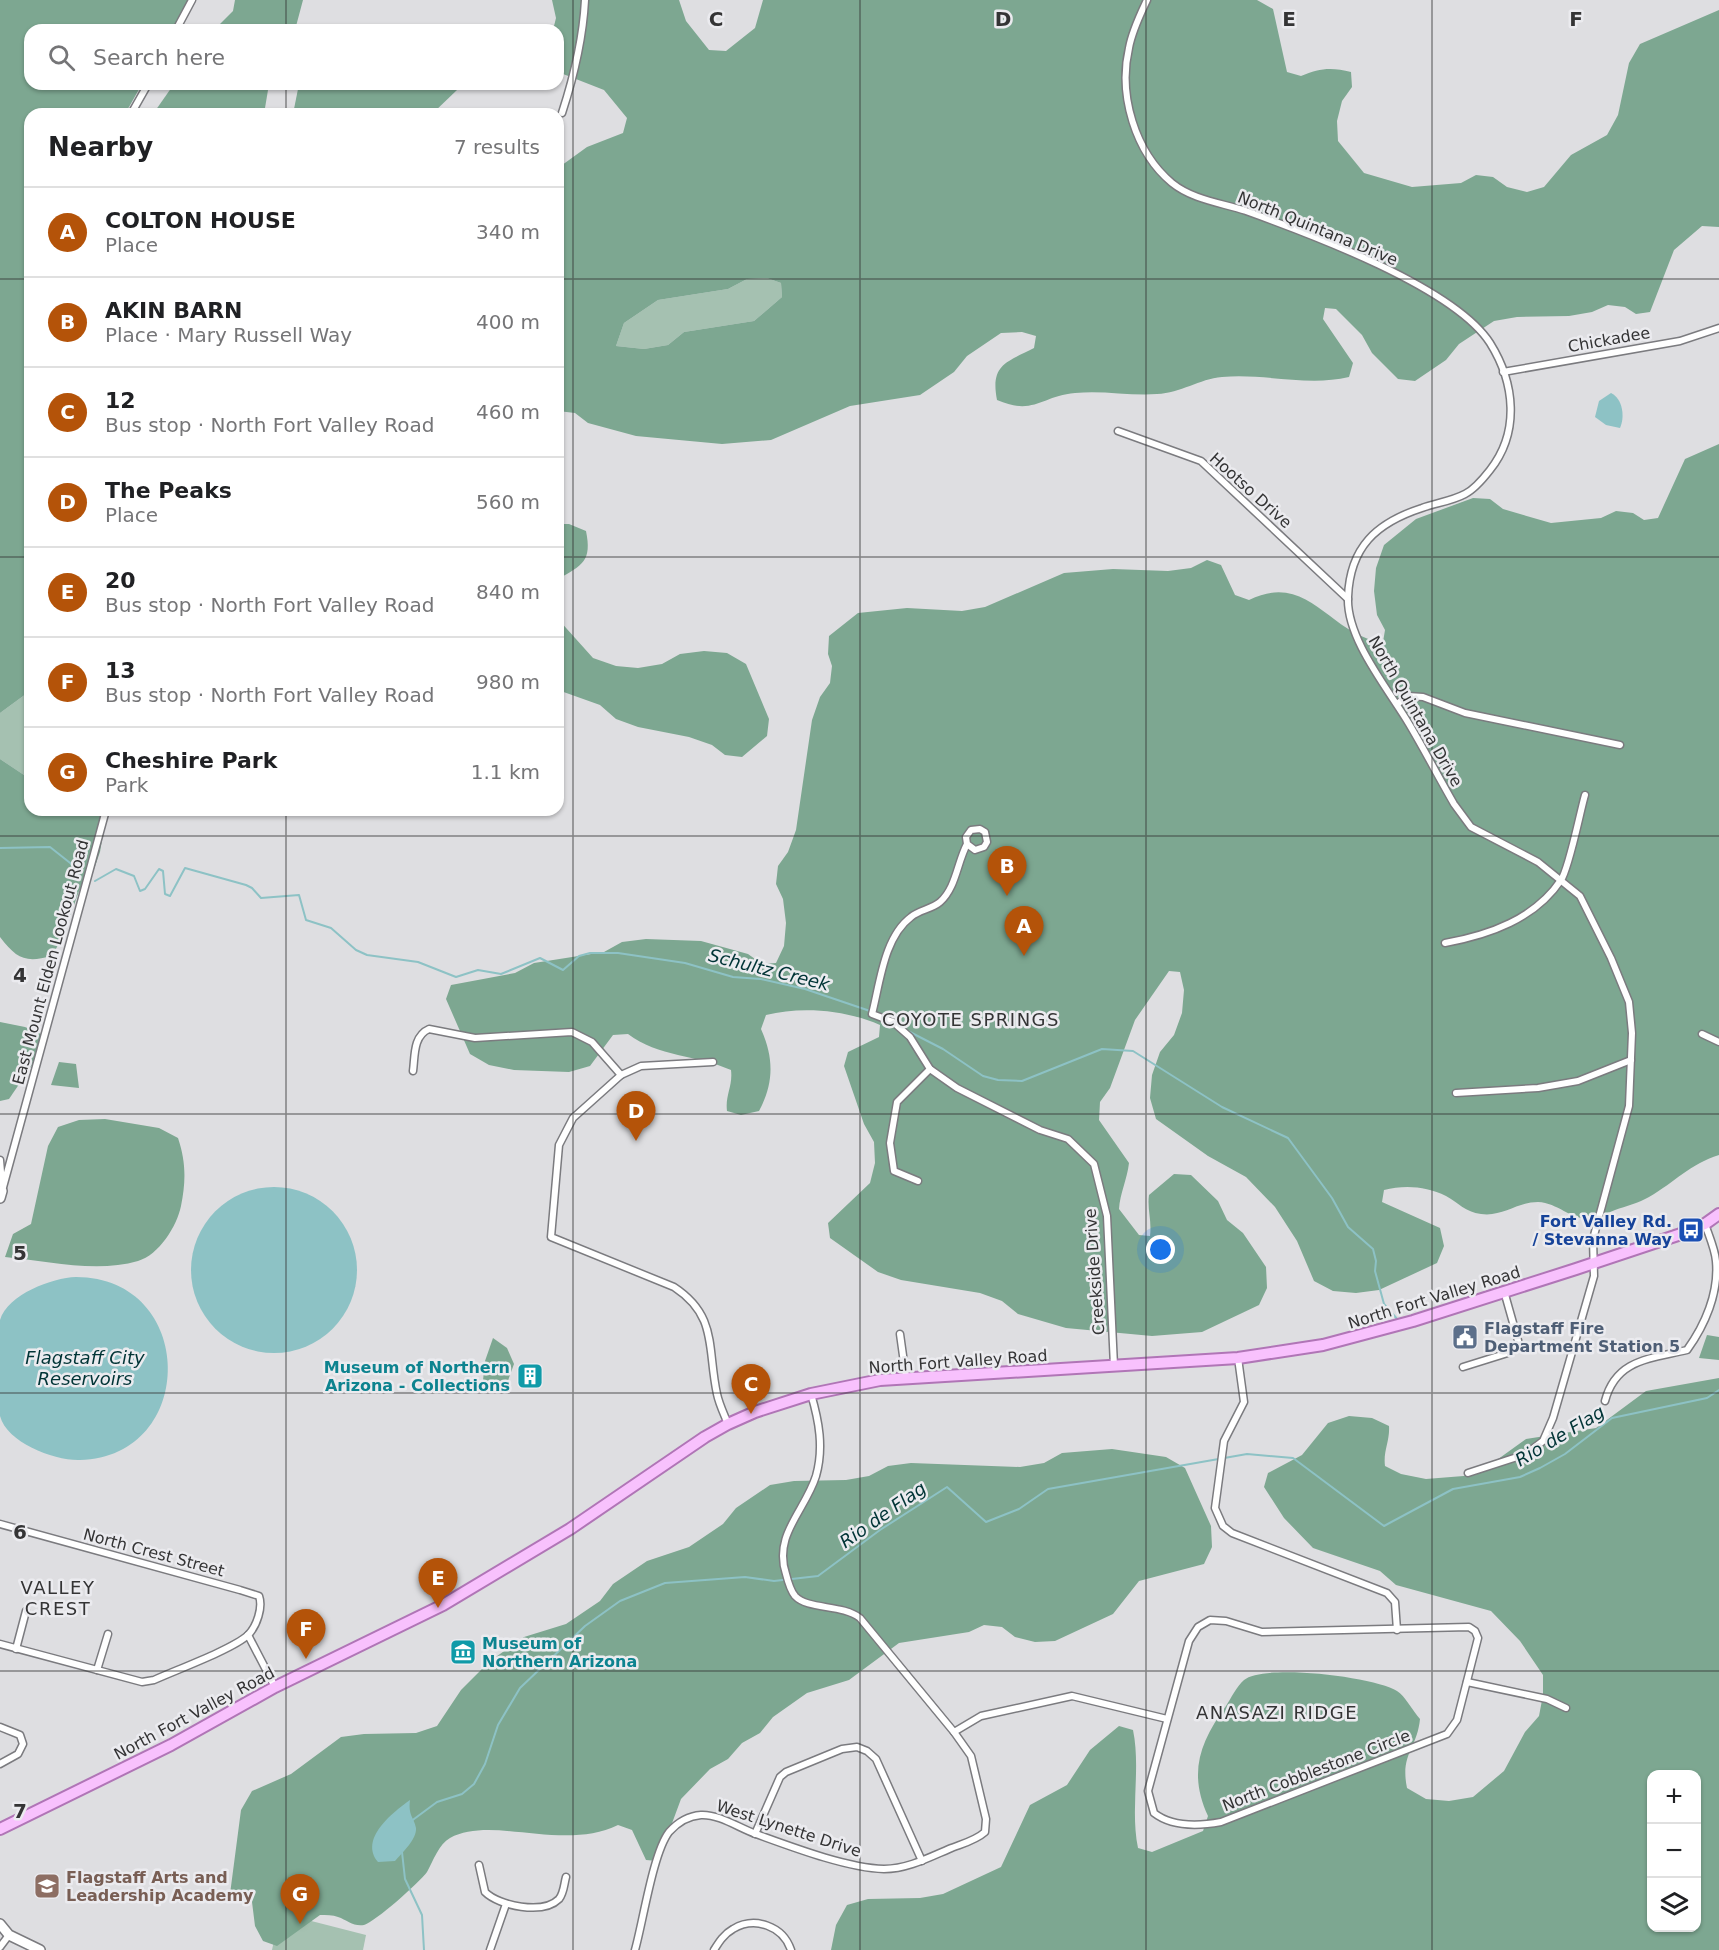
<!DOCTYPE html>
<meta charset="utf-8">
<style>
body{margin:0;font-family:"DejaVu Sans",sans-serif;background:#f2f2f2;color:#202124}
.controls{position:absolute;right:18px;bottom:18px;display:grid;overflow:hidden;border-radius:12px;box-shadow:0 2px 4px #0004}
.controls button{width:54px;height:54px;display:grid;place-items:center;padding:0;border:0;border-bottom:2px solid #e0e0e0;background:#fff;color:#202124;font:30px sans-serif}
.you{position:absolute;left:1161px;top:1250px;width:21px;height:21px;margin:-15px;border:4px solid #fff;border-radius:50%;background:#1a73e8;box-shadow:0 0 0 9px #1a73e833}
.badge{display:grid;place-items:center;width:39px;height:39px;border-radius:50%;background:#b45309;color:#fff;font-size:20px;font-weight:700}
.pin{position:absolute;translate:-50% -50px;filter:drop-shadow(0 2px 3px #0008)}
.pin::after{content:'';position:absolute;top:32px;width:21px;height:18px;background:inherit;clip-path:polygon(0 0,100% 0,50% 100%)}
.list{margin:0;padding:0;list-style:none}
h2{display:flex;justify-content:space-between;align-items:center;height:78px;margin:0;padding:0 24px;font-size:26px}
h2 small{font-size:20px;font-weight:400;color:#757577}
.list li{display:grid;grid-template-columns:39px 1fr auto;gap:18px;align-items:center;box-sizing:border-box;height:90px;padding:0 24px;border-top:2px solid #e0e0e0}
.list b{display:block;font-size:22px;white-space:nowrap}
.list p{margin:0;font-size:20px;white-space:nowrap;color:#757577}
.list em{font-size:20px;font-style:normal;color:#757577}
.icon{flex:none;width:33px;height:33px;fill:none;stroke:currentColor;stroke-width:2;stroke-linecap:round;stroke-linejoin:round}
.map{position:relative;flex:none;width:1719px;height:1950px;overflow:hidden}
.search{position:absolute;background:#fff;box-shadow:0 2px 4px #0004;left:24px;top:24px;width:540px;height:66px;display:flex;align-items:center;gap:15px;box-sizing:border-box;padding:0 21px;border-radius:18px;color:#757577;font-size:22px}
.panel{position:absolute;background:#fff;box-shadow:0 2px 4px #0004;left:24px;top:108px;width:540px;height:708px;border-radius:18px}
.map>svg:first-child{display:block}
.green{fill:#a5c1b1}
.forest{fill:#7da791;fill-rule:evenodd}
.water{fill:#8dc2c5}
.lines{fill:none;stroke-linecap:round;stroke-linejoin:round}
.stream{stroke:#8dc2c5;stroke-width:2}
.street-casing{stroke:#7b7b7f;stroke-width:9}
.secondary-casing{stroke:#7b7b7f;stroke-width:12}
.primary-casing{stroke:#b075b6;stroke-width:14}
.street{stroke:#fff;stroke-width:6}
.secondary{stroke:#fff;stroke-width:9}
.primary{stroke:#f8c1fd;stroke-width:10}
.grid{fill:none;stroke:#343435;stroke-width:1.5;stroke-opacity:0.55}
.labels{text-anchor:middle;stroke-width:5;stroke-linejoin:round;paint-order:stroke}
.street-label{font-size:16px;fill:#343435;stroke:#ebebef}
.transit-label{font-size:16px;font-weight:bold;fill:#164399;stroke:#ebebef;text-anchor:end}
.service-label{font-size:16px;font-weight:bold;fill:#4e5e75;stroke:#ebebef;text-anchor:start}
.culture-label{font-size:16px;font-weight:bold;fill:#0d838f;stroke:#ebebef;text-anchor:end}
.education-label{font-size:16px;font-weight:bold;fill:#785e54;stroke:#ebebef;text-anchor:start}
.water-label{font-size:18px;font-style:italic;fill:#003436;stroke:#ebebef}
.neighbourhood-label{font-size:18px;letter-spacing:1.5px;fill:#343435;stroke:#ebebef}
.grid-label{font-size:20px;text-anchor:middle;font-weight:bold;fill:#343435;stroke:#ebebef;stroke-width:5;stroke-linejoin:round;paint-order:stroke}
</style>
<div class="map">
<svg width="1719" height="1950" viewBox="0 0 1719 1950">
<rect width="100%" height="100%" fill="#dedee1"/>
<g class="green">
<polygon points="767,278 781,283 782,297 754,321 684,332 668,345 644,349 616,346 624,323 658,300 728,289 747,279"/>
<polygon points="30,691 30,779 0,759 0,713"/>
<polygon points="280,1913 366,1935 363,1950 272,1950"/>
</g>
<g class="forest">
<polygon points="0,0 188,0 177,30 30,30 30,84 142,84 125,114 30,114 30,691 0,713"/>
<polygon points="235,0 303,0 295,30 214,30 233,11"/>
<path d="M552,0H679L686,21L709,50L726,51L755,28L763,0H1257L1273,9L1287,72L1301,76C1319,68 1332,67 1351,72L1352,87L1342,101L1337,121L1338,141L1364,173L1412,187L1461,183L1476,175L1493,177L1507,187L1527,192L1544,187L1571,155L1607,135L1618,115L1629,63L1640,44L1719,10V227L1702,226L1674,250L1650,312L1636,314L1625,307L1608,305L1592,312L1569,316L1517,317L1494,321L1459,344L1446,360L1415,381L1398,379L1372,353L1362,335L1336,309L1325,308L1323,319L1353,363L1349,377C1307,387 1265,373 1222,377C1199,379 1181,393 1157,394C1130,396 1102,390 1075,393C1041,396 1034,416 997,400C990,364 1007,362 1034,348L1036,336L1022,332L1001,333L967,356L954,372L920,395L850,406L771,440L722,444L636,436L588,423L575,413L558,411V168L587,147L623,133L627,118L604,90L558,72V30H553L556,18ZM767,278L781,283L782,297L754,321L684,332L668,345L644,349L616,346L624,323L658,300L728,289L747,279Z"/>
<polygon points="174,84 269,84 264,114 153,114"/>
<polygon points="299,84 457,84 457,90 432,114 293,114"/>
<path d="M1719,444V1155C1690,1164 1675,1182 1649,1197C1639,1203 1626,1206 1615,1210C1607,1213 1598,1218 1589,1219C1570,1219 1558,1203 1538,1202C1517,1202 1503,1217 1481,1214C1465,1212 1459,1203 1446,1196C1426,1186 1404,1185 1384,1190L1382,1202L1440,1228L1444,1246L1437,1263L1379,1290L1356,1293L1333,1291L1314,1281L1297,1241L1275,1207L1246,1177L1208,1156L1156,1119L1150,1098L1152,1075L1160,1052L1174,1035L1182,1013L1184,990L1180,972L1169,971L1135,1020L1110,1088L1100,1102L1099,1120L1129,1163C1127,1180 1120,1193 1119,1209L1139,1235L1150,1236C1152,1221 1147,1209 1149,1195L1174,1174L1191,1175L1218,1201L1227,1220L1243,1233L1266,1267L1267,1288L1259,1305L1202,1332L1152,1336L1066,1328L1018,1314L1002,1301L980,1293L901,1280L878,1272L830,1238L828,1223L870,1183L875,1163L874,1142L864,1124L844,1066L848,1052L879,1037L880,1025C846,1010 802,1006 766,1015L761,1029C774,1058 774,1083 759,1111L741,1115L727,1111C725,1095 733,1086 731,1070C697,1055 658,1057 628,1034L613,1035L590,1066L569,1072L514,1070L489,1065L470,1054L446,999L451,985L515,973L534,963L604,952L622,942L646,939L701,941L748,954L762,964L776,963L784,946L786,923L783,899L776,884L778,866L788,852L796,830L812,720L820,697L830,683L832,666L828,654L829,636L858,613L907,608L962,611L985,607L1064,573L1113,569L1168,571L1191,568L1207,560L1221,565L1235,595L1249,600C1310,570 1330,637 1383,642L1385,630L1377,615L1374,591L1376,568L1384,545L1416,519L1473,498L1490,499L1503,509L1551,523L1601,518L1616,511L1633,513L1644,520L1658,518L1685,459Z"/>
<path d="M558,524H569L586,531C592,561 583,565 558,579Z"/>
<polygon points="558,619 593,658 616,666 638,668 662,664 680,654 704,651 727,653 746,664 769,719 767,736 742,757 725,755 712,745 689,737 638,727 616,719 600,705 558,690"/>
<path d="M0,759L30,779V810H107L100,852L92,875L79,891L63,936L52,956C25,963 17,959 0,937Z"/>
<path d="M342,810H395C380,819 361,815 344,813Z"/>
<polygon points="0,1022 25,1027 41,1034 43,1049 9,1099 0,1101"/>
<polygon points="59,1062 76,1064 79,1088 51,1085"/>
<path d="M105,1119L159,1128L178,1138C186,1162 186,1181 181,1206C177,1226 159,1255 138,1261C97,1273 46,1261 5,1257L13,1234L31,1224L48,1146L58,1127L79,1120Z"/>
<polygon points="1707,1335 1719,1337 1719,1360 1699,1358"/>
<polygon points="493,1338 507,1348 514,1364 506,1386 482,1390 485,1361"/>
<path d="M1719,1378V1950H831L836,1925L847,1905L868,1899L920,1898L943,1894L1001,1867L1030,1805L1067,1785L1090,1750L1119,1726L1133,1730C1141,1769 1130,1809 1138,1848L1152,1852L1203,1831L1208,1816C1188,1773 1200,1742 1226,1706C1231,1698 1237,1686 1244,1680C1264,1663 1376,1677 1397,1691C1405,1696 1413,1711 1420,1719C1417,1749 1400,1754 1407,1788L1426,1799L1449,1801L1473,1797L1504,1771L1525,1732L1539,1716L1543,1695V1675L1520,1641L1491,1611L1396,1585L1380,1571L1313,1548L1284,1518L1264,1487L1268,1473L1302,1455L1328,1423L1349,1416L1372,1418L1389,1426C1390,1441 1383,1451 1385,1466L1401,1474L1426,1479L1476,1475L1526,1439L1596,1428L1646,1391ZM1652,1774H1696V1928H1652Z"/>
<path d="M1112,1449L1166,1457L1185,1468L1211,1526L1212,1547L1204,1564L1139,1581L1113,1614L1055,1641L1035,1642L1015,1637L1002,1627L984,1625L969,1632L899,1643L849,1680L807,1693L773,1717L760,1733L742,1743L728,1759L710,1769L681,1799L658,1861L646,1860L632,1830L618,1825C563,1852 492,1815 450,1838C439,1844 433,1861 427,1872C420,1882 375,1922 364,1925C354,1927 347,1920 338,1917C333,1915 326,1915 320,1915L277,1946L263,1941L255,1926L252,1902L230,1894L241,1810L252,1791L291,1774L341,1737L364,1734L416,1733L437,1726L461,1690L490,1661L524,1637L566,1624L600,1601L613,1584L647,1561L689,1547L723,1524L736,1508L770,1485L794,1481L846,1480L869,1476L888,1466L911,1463L1020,1467L1044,1463L1062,1453Z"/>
</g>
<g class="water">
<path d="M1611,393C1623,399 1625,417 1620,428L1606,425L1595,417L1599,401Z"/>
<circle cx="274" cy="1270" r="83"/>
<path d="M76,1277C197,1277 199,1457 80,1460C55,1461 7,1443 0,1416C0,1401 0,1378 0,1361C0,1350 0,1332 0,1320C8,1294 52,1278 76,1277Z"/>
<path d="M410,1800C408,1816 414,1817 416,1828C417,1839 402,1853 395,1861L378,1862C359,1839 392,1813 410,1800Z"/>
</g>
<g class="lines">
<g class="stream">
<polyline points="0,848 50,847 79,870"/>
<polyline points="95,881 116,869 134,876 140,891 145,889 159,869 163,871 165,894 170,896 185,868 246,885 252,888 261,898 299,895 306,920 331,928 356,950 367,955 418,962 456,977 478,970 501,974 540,958 563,970 579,956 590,953 618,953 685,963 733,977 761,979 805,989 870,1011"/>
<polyline points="904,1029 943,1049 983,1076 998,1080 1022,1081 1102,1049 1133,1051 1222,1107 1288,1138 1332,1198 1348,1227 1373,1249 1376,1261 1375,1271 1384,1304 1398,1320"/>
<polyline points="410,1822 437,1802 462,1794 474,1784 485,1764 498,1725 520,1688 585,1626 620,1601 665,1583 745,1577 774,1581 818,1576 880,1530 947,1487 986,1522 1019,1509 1048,1489 1247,1454 1293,1458 1384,1526 1453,1489 1520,1477 1540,1468 1565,1454 1612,1418 1707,1398 1719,1390"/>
<polyline points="402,1852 405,1879 422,1915 424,1950"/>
</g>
<defs>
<g id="street">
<path d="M1147,0C1140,15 1132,31 1129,48C1118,95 1135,152 1172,183C1193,200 1222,203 1246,211C1310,234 1454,287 1490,343C1515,383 1520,432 1490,470C1483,479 1475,489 1465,494C1452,501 1436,503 1422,508C1376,523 1350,547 1348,597C1346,639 1389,690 1409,724C1425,751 1439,778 1454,804L1471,827L1538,862L1580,896L1611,958L1629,1002L1632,1033L1629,1106L1593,1239L1594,1276L1553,1418L1543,1441L1526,1454L1468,1473"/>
<polyline points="176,30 192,0"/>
<path d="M562,113C574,76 583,39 585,0"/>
<polyline points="131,114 148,84"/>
<polyline points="1503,372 1680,341 1719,328"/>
<polyline points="1118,431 1201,461 1348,599"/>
<polyline points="1397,704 1408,696 1423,697 1465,713 1620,745"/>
<path d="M967,844L966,837L971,830L980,829L985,832L987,842L984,847L975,850L967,844C957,863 956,888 940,902C932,909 919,910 911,917C884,937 880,983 872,1014L893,1022L910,1037L930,1069L957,1088L1040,1130L1068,1139L1094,1164L1107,1216L1114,1366"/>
<path d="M1445,943C1489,935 1535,919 1561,880C1569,869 1580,812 1585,795"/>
<polyline points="1702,1034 1719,1042"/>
<path d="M713,1062L641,1066L621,1075L573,1118L559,1145L551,1237L674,1287C718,1316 707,1348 717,1394C719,1404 724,1414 728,1424"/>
<path d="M413,1071C415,1056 413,1036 429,1029L475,1038L572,1032L592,1042L621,1075"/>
<polyline points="1456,1093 1538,1088 1578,1081 1631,1060"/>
<polyline points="0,1160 2,1184"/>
<polyline points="918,1181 894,1171 890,1143 897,1102 930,1069"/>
<polyline points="2,1191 106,810"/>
<polyline points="900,1334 906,1377"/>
<polyline points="1238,1358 1244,1402 1224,1441 1215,1508 1223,1526 1232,1533 1387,1593 1395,1602 1397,1630"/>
<polyline points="1463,1367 1511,1352 1519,1344 1504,1291"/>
<path d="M1605,1401C1616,1359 1650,1359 1687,1350C1705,1325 1719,1293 1716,1261C1715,1249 1709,1236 1705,1224"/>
<path d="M0,1524L240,1590L259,1596C263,1607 257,1626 248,1635C233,1649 176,1670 154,1680L142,1682L0,1644"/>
<path d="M1210,1620L1226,1621L1262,1632L1469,1627L1475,1631L1478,1638L1457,1720L1447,1734L1221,1822C1199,1826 1172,1827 1154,1813L1148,1791L1189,1641L1198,1627Z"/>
<polyline points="248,1635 275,1687"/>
<polyline points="16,1649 26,1611"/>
<polyline points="97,1670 108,1634"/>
<polyline points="1467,1682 1547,1699 1566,1708"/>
<polyline points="0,1727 20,1735 23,1744 18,1754 0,1764"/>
<polyline points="954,1732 981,1716 1072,1696 1167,1719"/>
<polyline points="755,1834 780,1777 786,1772 842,1749 857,1747 867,1751 876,1759 922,1861"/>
<path d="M479,1865L485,1892C499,1906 543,1915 559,1899C564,1893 564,1884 566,1877"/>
<polyline points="0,1947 9,1935"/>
<polyline points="490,1950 506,1904"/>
<path d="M635,1950C643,1922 653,1853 669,1832C677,1823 688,1816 701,1815C719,1814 739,1828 756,1834C792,1847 847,1868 884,1869C907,1869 928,1858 949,1849C961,1844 975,1841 985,1832L986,1819L971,1756L954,1732L860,1618C842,1604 808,1610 795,1596C790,1590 788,1582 786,1574C773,1535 805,1511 816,1476C824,1448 819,1421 811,1394"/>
<path d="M714,1950C719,1942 724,1934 733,1929C755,1916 783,1926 791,1950"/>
</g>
<g id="secondary">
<polyline points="0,1198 2,1191"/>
<polyline points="0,1924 9,1935 40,1950"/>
</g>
<polyline id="primary" points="0,1829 171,1745 275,1687 443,1605 570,1529 705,1437 728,1424 755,1412 811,1394 880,1380 1238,1358 1323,1345 1413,1321 1576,1269 1681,1234 1705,1224 1719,1214"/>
</defs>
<use href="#street" class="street-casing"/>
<use href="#secondary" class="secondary-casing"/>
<use href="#primary" class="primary-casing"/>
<use href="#street" class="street"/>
<use href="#secondary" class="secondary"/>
<use href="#primary" class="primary"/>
</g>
<path class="grid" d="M286,0V30M573,0V1950M860,0V1950M1146,0V1950M1432,0V1950M286,84V114M0,279H30M558,279H1719M0,557H30M558,557H1719M286,810V1950M0,836H1719M0,1114H1719M0,1393H1719M0,1671H1719"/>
<defs>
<symbol id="bus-square" viewBox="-11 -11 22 22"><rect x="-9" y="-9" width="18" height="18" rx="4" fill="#1a4fb4" stroke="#ebebef"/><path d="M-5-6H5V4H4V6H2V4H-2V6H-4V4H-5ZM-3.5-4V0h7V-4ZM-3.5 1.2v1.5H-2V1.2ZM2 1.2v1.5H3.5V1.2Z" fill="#fff"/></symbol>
<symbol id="civic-square" viewBox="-11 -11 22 22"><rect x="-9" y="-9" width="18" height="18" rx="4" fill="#5c6f8a" stroke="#ebebef"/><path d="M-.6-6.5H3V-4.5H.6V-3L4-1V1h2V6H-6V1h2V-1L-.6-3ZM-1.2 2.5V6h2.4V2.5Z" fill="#fff"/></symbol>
<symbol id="building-square" viewBox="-11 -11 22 22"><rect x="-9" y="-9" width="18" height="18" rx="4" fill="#0f9aa8" stroke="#ebebef"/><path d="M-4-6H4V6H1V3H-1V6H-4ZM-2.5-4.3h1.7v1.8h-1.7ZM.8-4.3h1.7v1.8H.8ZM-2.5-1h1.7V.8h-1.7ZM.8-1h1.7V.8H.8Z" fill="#fff"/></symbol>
<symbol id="museum-square" viewBox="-11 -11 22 22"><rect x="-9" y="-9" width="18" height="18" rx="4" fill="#0f9aa8" stroke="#ebebef"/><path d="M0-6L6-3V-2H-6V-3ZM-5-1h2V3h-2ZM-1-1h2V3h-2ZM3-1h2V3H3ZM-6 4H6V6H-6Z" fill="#fff"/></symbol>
<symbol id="university-square" viewBox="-11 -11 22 22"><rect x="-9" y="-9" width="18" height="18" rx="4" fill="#8d6e63" stroke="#ebebef"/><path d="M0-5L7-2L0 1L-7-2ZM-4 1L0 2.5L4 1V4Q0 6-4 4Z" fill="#fff"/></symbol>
</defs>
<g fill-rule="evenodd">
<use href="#bus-square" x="1676" y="1215" width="30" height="30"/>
<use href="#civic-square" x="1450" y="1322" width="30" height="30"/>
<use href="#building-square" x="515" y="1361" width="30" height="30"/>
<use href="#museum-square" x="448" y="1637" width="30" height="30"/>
<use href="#university-square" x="32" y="1871" width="30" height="30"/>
</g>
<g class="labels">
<g class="street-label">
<text transform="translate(1318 228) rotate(22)" y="6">North Quintana Drive</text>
<text transform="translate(1609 339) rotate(-10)" y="6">Chickadee</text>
<text transform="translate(1251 490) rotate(42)" y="6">Hootso Drive</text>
<text transform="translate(1416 711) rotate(60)" y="6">North Quintana Drive</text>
<text transform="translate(50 962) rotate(-75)" y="6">East Mount Elden Lookout Road</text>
<text transform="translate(1094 1272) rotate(-94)" y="6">Creekside Drive</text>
<text transform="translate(1434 1297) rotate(-17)" y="6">North Fort Valley Road</text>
<text transform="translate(958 1361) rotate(-4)" y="6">North Fort Valley Road</text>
<text transform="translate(154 1552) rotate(15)" y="6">North Crest Street</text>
<text transform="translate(194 1713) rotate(-28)" y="6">North Fort Valley Road</text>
<text transform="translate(1316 1770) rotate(-21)" y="6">North Cobblestone Circle</text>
<text transform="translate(789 1828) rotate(18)" y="6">West Lynette Drive</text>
</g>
<g class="transit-label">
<text x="1672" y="1227">Fort Valley Rd.<tspan x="1672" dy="18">/ Stevanna Way</tspan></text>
</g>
<g class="service-label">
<text x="1484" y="1334">Flagstaff Fire<tspan x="1484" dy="18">Department Station 5</tspan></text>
</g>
<g class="culture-label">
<text x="510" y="1373">Museum of Northern<tspan x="510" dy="18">Arizona - Collections</tspan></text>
<text x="482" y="1649" text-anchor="start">Museum of<tspan x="482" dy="18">Northern Arizona</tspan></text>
</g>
<g class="education-label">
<text x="66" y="1883">Flagstaff Arts and<tspan x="66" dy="18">Leadership Academy</tspan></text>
</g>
<g class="water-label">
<text transform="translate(769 970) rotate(14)" y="6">Schultz Creek</text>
<text x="85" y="1364">Flagstaff City<tspan x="85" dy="21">Reservoirs</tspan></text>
<text transform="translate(1560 1436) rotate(-31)" y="6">Rio de Flag</text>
<text transform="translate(883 1515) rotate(-35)" y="6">Rio de Flag</text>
</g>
<g class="neighbourhood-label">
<text x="971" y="1026">COYOTE SPRINGS</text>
<text x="58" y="1594">VALLEY<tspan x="58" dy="21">CREST</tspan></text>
<text x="1277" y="1719">ANASAZI RIDGE</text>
</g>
</g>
<g class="grid-label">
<text x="716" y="26">C</text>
<text x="1003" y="26">D</text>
<text x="1289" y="26">E</text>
<text x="1576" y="26">F</text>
<text x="20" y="982">4</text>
<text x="20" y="1260">5</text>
<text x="20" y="1539">6</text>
<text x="20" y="1818">7</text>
</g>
</svg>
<div class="controls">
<button>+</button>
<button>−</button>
<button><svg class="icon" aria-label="layers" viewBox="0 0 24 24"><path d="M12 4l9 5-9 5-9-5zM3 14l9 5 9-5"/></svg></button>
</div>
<div class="you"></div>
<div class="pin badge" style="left:1024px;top:956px">A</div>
<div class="pin badge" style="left:1007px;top:896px">B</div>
<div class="pin badge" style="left:751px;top:1414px">C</div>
<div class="pin badge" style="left:636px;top:1141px">D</div>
<div class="pin badge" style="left:438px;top:1608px">E</div>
<div class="pin badge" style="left:306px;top:1659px">F</div>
<div class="pin badge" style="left:300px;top:1924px">G</div>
<div class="search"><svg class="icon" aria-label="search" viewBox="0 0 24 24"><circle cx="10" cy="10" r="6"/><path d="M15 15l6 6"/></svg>Search here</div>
<section class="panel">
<h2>Nearby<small>7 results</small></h2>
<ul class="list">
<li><span class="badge">A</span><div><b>COLTON HOUSE</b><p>Place</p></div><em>340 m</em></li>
<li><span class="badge">B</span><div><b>AKIN BARN</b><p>Place · Mary Russell Way</p></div><em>400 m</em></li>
<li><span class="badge">C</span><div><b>12</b><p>Bus stop · North Fort Valley Road</p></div><em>460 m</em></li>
<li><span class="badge">D</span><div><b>The Peaks</b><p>Place</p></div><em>560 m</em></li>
<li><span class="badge">E</span><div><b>20</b><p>Bus stop · North Fort Valley Road</p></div><em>840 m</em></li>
<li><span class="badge">F</span><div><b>13</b><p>Bus stop · North Fort Valley Road</p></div><em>980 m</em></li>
<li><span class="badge">G</span><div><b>Cheshire Park</b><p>Park</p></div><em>1.1 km</em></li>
</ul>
</section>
</div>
